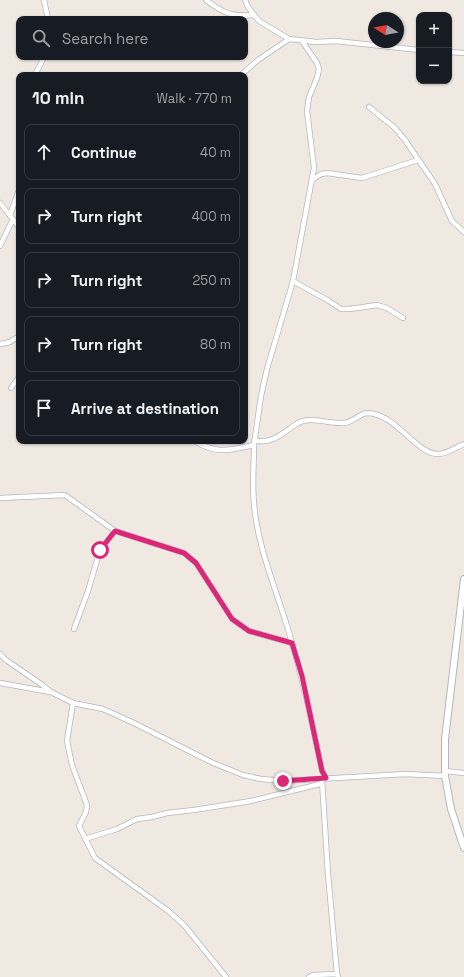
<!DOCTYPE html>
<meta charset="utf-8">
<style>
body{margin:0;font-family:"Space Grotesk",sans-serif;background:#242831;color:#f1f3f6}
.controls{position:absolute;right:12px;top:12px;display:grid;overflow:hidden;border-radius:8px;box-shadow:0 1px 3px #0004}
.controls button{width:36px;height:36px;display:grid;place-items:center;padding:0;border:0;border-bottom:1px solid #363941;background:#171b24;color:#f1f3f6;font:20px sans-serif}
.compass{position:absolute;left:368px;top:12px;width:36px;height:36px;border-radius:50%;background:#171b24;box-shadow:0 1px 3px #0004;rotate:281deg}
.stop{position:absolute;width:12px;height:12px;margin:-9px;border:3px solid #db2777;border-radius:50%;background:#fff}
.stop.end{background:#db2777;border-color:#fff;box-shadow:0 1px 4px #0008}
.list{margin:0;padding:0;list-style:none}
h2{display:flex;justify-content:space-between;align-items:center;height:52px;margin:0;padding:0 16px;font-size:17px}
h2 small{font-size:13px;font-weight:400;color:#9ea1a6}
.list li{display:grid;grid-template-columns:26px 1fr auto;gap:12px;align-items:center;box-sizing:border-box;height:56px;margin:0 8px 8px;padding:0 8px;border:1px solid #363941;border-radius:8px}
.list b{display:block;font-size:15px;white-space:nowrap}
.list em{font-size:13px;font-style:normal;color:#9ea1a6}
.icon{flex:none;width:22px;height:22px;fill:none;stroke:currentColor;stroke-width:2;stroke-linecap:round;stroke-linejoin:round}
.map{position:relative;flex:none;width:464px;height:977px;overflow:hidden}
.search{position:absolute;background:#171b24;box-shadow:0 1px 3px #0004;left:16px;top:16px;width:232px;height:44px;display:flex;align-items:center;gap:10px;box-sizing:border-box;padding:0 14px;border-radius:8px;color:#9ea1a6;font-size:15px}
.panel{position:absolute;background:#171b24;box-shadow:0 1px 3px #0004;left:16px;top:72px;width:232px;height:372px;border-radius:8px}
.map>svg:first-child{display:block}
.education{fill:#f0e6d1}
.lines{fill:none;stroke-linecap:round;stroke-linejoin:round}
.minor-casing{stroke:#b4b7c1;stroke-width:6}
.secondary-casing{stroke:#b4b7c1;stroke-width:8}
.minor{stroke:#fff;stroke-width:4.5}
.secondary{stroke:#fff;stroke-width:6}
.route{stroke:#db2777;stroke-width:5}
</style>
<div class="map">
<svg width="464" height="977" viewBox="0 0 464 977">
<rect width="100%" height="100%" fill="#efe9e1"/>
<polygon class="education" points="462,596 464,596 464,662 461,661"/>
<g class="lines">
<defs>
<g id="minor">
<polyline points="44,0 48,19"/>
<path d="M206,0C223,13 232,17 254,15"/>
<polyline points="245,0 248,7 259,21 289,39 316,42 336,41 419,50"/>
<polyline points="449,52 464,53"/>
<polyline points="35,75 44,57"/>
<polyline points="241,75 258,60 289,39"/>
<polyline points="369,107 395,128 405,140 435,184 452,221 464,232"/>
<polyline points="312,180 321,174 327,173 362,178 418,160"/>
<polyline points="0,203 19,227"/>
<polyline points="10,215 19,190"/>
<polyline points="0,246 13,219"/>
<polyline points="293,281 329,301 341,309 350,309 377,305 387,308 403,318"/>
<polyline points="0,344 10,342 19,336"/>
<polyline points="11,388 19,377"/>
<path d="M254,440C271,446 285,431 298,423C311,416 329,424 343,423C353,423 359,413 368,413C396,414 416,454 438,454C447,454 456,447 464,444"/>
<path d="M195,441C217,455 230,450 254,445C254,464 252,484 254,503C257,545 275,586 287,626C302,674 312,722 322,771L326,778"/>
<polyline points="254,445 261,396 267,369 293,281 314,168 307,111 309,97 317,78 319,69 317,63 302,41"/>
<polyline points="0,498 65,495 115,531 184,553 196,563 232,619 249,631 292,643"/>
<polyline points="74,629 88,591 100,550 115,531"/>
<polyline points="0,654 6,660 41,684 51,692 73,703 103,709 134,723 213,763 243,775 261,779 283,781 406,774 445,776"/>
<polyline points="0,683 50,692"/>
<polyline points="73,703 67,741 72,765 87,805 86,812 79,826 95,858 167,910 184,925 226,977"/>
<polyline points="445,771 464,773"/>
<polyline points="322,780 328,874 337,974"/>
<polyline points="85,839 117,829 137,819 152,817 167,813 194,810 251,801 320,784"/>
<polyline points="309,977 313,975 337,974 338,976"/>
</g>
<polyline id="secondary" points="464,579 445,739 445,776 451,809 464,848"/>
</defs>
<use href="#minor" class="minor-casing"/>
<use href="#secondary" class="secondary-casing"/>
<use href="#minor" class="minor"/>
<use href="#secondary" class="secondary"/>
</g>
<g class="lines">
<polyline class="route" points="100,550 115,531 184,553 196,563 232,619 249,631 292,643 302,676 322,771 326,778 283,781"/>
</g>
</svg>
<div class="controls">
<button>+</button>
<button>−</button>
</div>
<svg class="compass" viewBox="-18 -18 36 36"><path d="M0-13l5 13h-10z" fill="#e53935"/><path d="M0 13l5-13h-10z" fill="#9ea1a6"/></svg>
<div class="stop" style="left:100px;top:550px"></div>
<div class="stop end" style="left:283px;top:781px"></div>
<div class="search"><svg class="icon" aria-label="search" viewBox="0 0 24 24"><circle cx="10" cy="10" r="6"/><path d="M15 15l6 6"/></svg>Search here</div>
<section class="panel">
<h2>10 min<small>Walk · 770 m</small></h2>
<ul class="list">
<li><svg class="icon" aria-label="ahead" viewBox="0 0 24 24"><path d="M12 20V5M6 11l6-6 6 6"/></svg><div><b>Continue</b></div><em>40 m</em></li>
<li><svg class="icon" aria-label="right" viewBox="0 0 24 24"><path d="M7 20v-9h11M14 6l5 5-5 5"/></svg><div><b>Turn right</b></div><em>400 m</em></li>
<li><svg class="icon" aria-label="right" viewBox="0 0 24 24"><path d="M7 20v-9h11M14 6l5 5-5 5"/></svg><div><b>Turn right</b></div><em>250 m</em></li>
<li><svg class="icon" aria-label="right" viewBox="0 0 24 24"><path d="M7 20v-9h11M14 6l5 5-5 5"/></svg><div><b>Turn right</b></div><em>80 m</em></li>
<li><svg class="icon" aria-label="arrive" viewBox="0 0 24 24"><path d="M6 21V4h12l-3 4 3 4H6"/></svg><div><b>Arrive at destination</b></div></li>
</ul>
</section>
</div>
